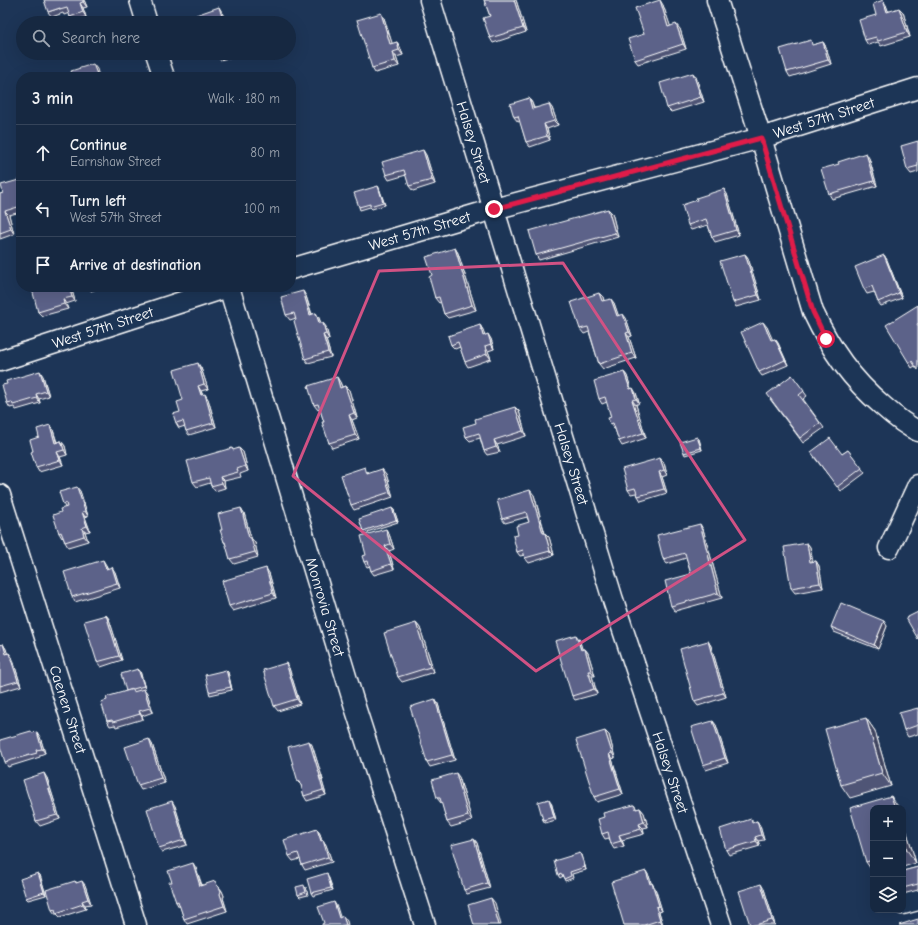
<!DOCTYPE html>
<meta charset="utf-8">
<style>
body{margin:0;font-family:"Comic Neue",sans-serif;background:#23344c;color:#f1f3f6}
.controls{position:absolute;right:12px;bottom:12px;display:grid;overflow:hidden;border-radius:8px;box-shadow:0 4px 16px #0002}
.controls button{width:36px;height:36px;display:grid;place-items:center;padding:0;border:0;border-bottom:1px solid #35445a;background:#162841;color:#f1f3f6;font:20px sans-serif}
.stop{position:absolute;width:12px;height:12px;margin:-9px;border:3px solid #e11d48;border-radius:50%;background:#fff}
.stop.end{background:#e11d48;border-color:#fff;box-shadow:0 1px 4px #0008}
.list{margin:0;padding:0;list-style:none}
h2{display:flex;justify-content:space-between;align-items:center;height:52px;margin:0;padding:0 16px;font-size:17px}
h2 small{font-size:13px;font-weight:400;color:#9ea6b1}
.list li{display:grid;grid-template-columns:26px 1fr auto;gap:12px;align-items:center;box-sizing:border-box;height:56px;padding:0 16px;border-top:1px solid #35445a}
.list b{display:block;font-size:15px;white-space:nowrap}
.list p{margin:0;font-size:13px;white-space:nowrap;color:#9ea6b1}
.list em{font-size:13px;font-style:normal;color:#9ea6b1}
.icon{flex:none;width:22px;height:22px;fill:none;stroke:currentColor;stroke-width:2;stroke-linecap:round;stroke-linejoin:round}
.map{position:relative;flex:none;width:918px;height:925px;overflow:hidden}
.search{position:absolute;background:#162841;box-shadow:0 4px 16px #0002;left:16px;top:16px;width:280px;height:44px;display:flex;align-items:center;gap:10px;box-sizing:border-box;padding:0 14px;border-radius:22px;color:#9ea6b1;font-size:15px}
.panel{position:absolute;background:#162841;box-shadow:0 4px 16px #0002;left:16px;top:72px;width:280px;height:220px;border-radius:16px}
.map>svg:first-child{display:block}
.lines{fill:none;stroke-linecap:round;stroke-linejoin:round}
.minor-casing{stroke:#fff;stroke-width:23}
.minor{stroke:#1d3557;stroke-width:20}
.wall{fill:#4f5476;stroke:#fff}
.shaded-wall{fill:#404560;stroke:#fff}
.building{fill:#5c6289;stroke:#fff}
.route{stroke:#e11d48;stroke-width:5}
.marked{fill:none;stroke:#d15284;stroke-width:3;stroke-linejoin:round}
.labels{text-anchor:middle;stroke-width:3;stroke-linejoin:round;paint-order:stroke}
.street-label{font-size:15px;fill:#fff;stroke:#1d3557}
</style>
<div class="map">
<svg width="918" height="925" viewBox="0 0 918 925">
<rect width="100%" height="100%" fill="#1d3557"/>
<filter id="ink" filterUnits="userSpaceOnUse"><feTurbulence type="fractalNoise" baseFrequency=".025" numOctaves="2"/><feDisplacementMap in="SourceGraphic" scale="8" xChannelSelector="R" yChannelSelector="G"/><feConvolveMatrix kernelMatrix="1 2 1 2 8 2 1 2 1" color-interpolation-filters="sRGB"/></filter>
<g filter="url(#ink)">
<g class="lines">
<defs>
<g id="minor">
<polyline points="140,0 147,23"/>
<path id="s1" d="M430,0L613,600L721,925"/>
<path d="M717,0L761,138L813,312C831,350 851,379 883,406C893,415 905,425 918,431"/>
<polyline points="156,53 164,77"/>
<path id="s2" d="M291,269L494,209L761,138L918,88"/>
<path id="s3" d="M229,287L356,710L425,925"/>
<path id="s4" d="M0,361L228,287"/>
<path id="s5" d="M0,495L136,925"/>
<polyline points="889,548 918,485"/>
<polyline points="903,904 918,900"/>
</g>
</defs>
<use href="#minor" class="minor-casing"/>
<use href="#minor" class="minor"/>
</g>
<g class="wall">
<polygon points="84,0 87,7 83,8 86,17 73,21 70,17 69,13 64,15 63,13 52,17 48,12"/>
<polygon points="484,0 516,0 526,32 493,43 490,38 490,16"/>
<polygon points="663,5 670,26 680,29 686,49 638,64 635,60 644,34"/>
<polygon points="886,5 888,11 903,12 910,37 881,46 878,42 868,45 865,40 876,15"/>
<polygon points="384,18 392,44 397,42 400,47 403,55 396,57 399,66 375,73 372,68"/>
<polygon points="823,42 826,47 831,64 790,77 787,72 814,45"/>
<polygon points="216,53 235,53 236,56 220,60 217,56"/>
<polygon points="696,77 704,102 671,112 667,108"/>
<polygon points="529,98 532,103 534,108 552,108 558,125 547,129 550,140 530,147 526,142 520,121 518,122 514,117"/>
<polygon points="918,141 918,172 911,174 907,169"/>
<polygon points="426,155 435,184 413,191 409,186 406,175 389,180 386,175"/>
<polygon points="869,158 877,186 832,199 829,194 839,164"/>
<polygon points="19,180 21,183 21,212 9,215 14,234 0,239 0,194 3,193"/>
<polygon points="378,186 379,188 385,205 372,209 370,207 360,210 359,207"/>
<polygon points="727,194 739,235 715,242 712,237 708,225 691,230 688,225"/>
<polygon points="612,213 618,237 539,260 536,255"/>
<polygon points="455,248 458,253 476,310 448,318 444,314 441,302 439,303 435,298 432,275"/>
<polygon points="745,254 748,258 761,300 736,307 733,302"/>
<polygon points="884,255 887,260 902,298 881,306 878,302 874,292 867,294 864,289"/>
<polygon points="40,287 71,287 75,301 66,304 68,309 42,316 38,312"/>
<polygon points="89,287 103,287 91,291"/>
<polygon points="599,293 603,297 604,301 614,303 618,315 626,318 632,336 629,337 636,358 603,369 599,364 589,332 584,334 580,329"/>
<polygon points="306,296 312,314 316,313 319,318 321,323 323,323 326,327 329,339 326,340 331,357 308,363 305,359 296,318 290,320 286,315"/>
<polygon points="918,305 918,370 915,366 912,368 909,363"/>
<polygon points="480,325 483,330 485,335 491,339 494,349 488,351 491,359 468,367 465,362 460,347 455,349 451,345"/>
<polygon points="767,327 772,340 775,339 778,343 788,365 762,376 759,372"/>
<polygon points="201,368 208,389 201,391 203,395 208,399 216,427 189,435 186,431 185,426 179,428 176,423 180,412"/>
<polygon points="624,372 627,376 631,389 636,393 639,403 636,405 646,438 622,446 619,441 615,429 614,429 610,424 611,417 607,402 602,404 599,399"/>
<polygon points="792,375 807,396 803,399 824,428 803,443 770,399"/>
<polygon points="43,376 49,396 39,399 40,403 16,410 14,407 10,408 7,403"/>
<polygon points="340,382 342,387 345,386 349,390 357,418 352,420 359,439 332,448 329,443 324,422 320,409 318,410 314,405"/>
<polygon points="519,411 526,436 497,445 500,452 487,455 484,451 480,438 470,441 466,437"/>
<polygon points="53,430 57,442 61,441 65,446 67,455 60,457 63,465 39,472 36,467 33,451 39,437"/>
<polygon points="699,439 702,450 685,455 684,453"/>
<polygon points="232,448 233,450 243,452 248,471 240,474 241,477 224,481 225,488 215,491 211,486 210,483 197,487 193,482"/>
<polygon points="848,450 865,473 841,491 814,457 842,454"/>
<polygon points="660,458 664,463 667,475 662,477 667,493 641,501 638,496 636,493 631,494 628,490"/>
<polygon points="368,472 369,474 386,474 393,497 354,510 351,505"/>
<polygon points="80,491 88,516 85,517 90,531 85,532 88,541 68,547 65,542 63,537 62,538 59,533 65,507 63,504"/>
<polygon points="534,495 545,533 549,537 554,555 529,563 525,558 525,555 520,556 517,552 518,535 529,522 527,517 505,523 502,519"/>
<polygon points="241,508 244,513 251,538 255,543 258,557 234,564 230,559 227,546 224,542 222,530"/>
<polygon points="392,508 394,510 398,522 364,533 363,531"/>
<polygon points="703,529 722,598 675,611 671,606 691,574 686,558 667,564 663,559"/>
<polygon points="389,534 394,549 389,551 394,569 374,575 371,571 370,566 367,567 364,562 366,555"/>
<polygon points="807,543 810,547 813,562 816,561 819,566 823,588 795,593 791,588"/>
<polygon points="106,565 108,569 115,572 120,588 75,602 72,597"/>
<polygon points="269,573 276,598 233,611 229,606"/>
<polygon points="106,615 109,619 122,660 101,667 97,662"/>
<polygon points="416,623 420,628 434,672 402,682 398,677"/>
<polygon points="887,626 878,649 834,632 831,627"/>
<polygon points="579,639 582,649 585,649 588,653 595,676 592,676 597,694 575,700 572,696"/>
<polygon points="708,641 711,646 726,697 698,706 694,701"/>
<polygon points="3,644 6,649 7,653 12,657 21,686 0,692 0,645"/>
<polygon points="289,668 300,704 278,711 274,706"/>
<polygon points="138,669 140,671 145,689 144,689 147,693 153,712 142,716 143,719 116,727 115,725 110,726 107,721 107,700 126,691"/>
<polygon points="226,670 228,672 232,690 210,695 209,692"/>
<polygon points="435,699 438,704 455,760 430,767 427,762"/>
<polygon points="918,708 918,734 908,737 904,730"/>
<polygon points="866,718 875,731 891,786 850,798 841,785"/>
<polygon points="716,725 728,763 706,770 703,765"/>
<polygon points="33,733 40,737 45,753 40,755 40,757 8,767 5,762"/>
<polygon points="609,735 615,758 612,759 623,794 597,802 594,797"/>
<polygon points="309,741 312,745 323,780 322,781 326,795 307,801 304,796 301,785 298,782"/>
<polygon points="152,744 165,783 141,790 138,785"/>
<polygon points="459,777 472,821 451,827 447,822 442,803 441,803 437,798"/>
<polygon points="47,778 60,819 40,826 36,821"/>
<polygon points="551,802 556,820 545,823 543,820"/>
<polygon points="634,805 637,809 640,808 644,813 648,827 643,828 644,834 622,840 624,846 614,849 611,844 609,838 605,839 602,834 604,817"/>
<polygon points="175,806 187,845 162,852 159,848"/>
<polygon points="873,808 873,872 866,862"/>
<polygon points="751,819 753,822 757,821 760,826 764,840 758,841 760,846 729,855 726,850"/>
<polygon points="903,819 916,863 903,867"/>
<polygon points="317,829 320,834 322,840 323,840 326,845 332,862 305,870 302,865 300,859 293,861 289,856"/>
<polygon points="474,839 477,843 490,888 467,894 464,890"/>
<polygon points="582,855 586,870 572,874 573,878 565,881 563,876 560,878 558,875"/>
<polygon points="918,867 918,890 903,894 903,871"/>
<polygon points="196,868 202,885 218,886 222,891 224,896 223,898 227,911 187,924 184,919 180,906 179,907 176,902 172,882"/>
<polygon points="38,873 40,875 46,895 28,900 26,898"/>
<polygon points="328,876 333,890 313,896 311,893"/>
<polygon points="649,876 651,883 655,888 662,911 659,912 663,925 624,925"/>
<polygon points="75,881 76,882 85,885 91,904 85,905 86,909 60,917 57,914 55,914 52,910"/>
<polygon points="306,887 308,895 300,897 298,895"/>
<polygon points="764,889 775,925 750,925"/>
</g>
<g class="shaded-wall">
<polygon points="83,0 84,0 87,7 83,2"/>
<polygon points="514,0 516,0 526,32 523,28"/>
<polygon points="660,0 663,5 672,31 668,27"/>
<polygon points="883,0 886,5 890,16 887,12"/>
<polygon points="80,3 83,8 86,17 83,12"/>
<polygon points="219,7 222,12 226,23 224,23"/>
<polygon points="899,8 903,12 910,37 907,32"/>
<polygon points="381,13 384,18 394,49 390,44"/>
<polygon points="676,24 680,29 686,49 683,44"/>
<polygon points="397,42 400,47 403,55 399,50"/>
<polygon points="823,42 826,47 831,64 828,60"/>
<polygon points="393,52 396,57 399,66 395,61"/>
<polygon points="93,64 97,69 99,77 98,77"/>
<polygon points="693,73 696,77 704,102 701,97"/>
<polygon points="529,98 532,103 535,113 532,109"/>
<polygon points="549,104 552,108 558,125 554,121"/>
<polygon points="544,124 547,129 550,140 547,136"/>
<polygon points="423,150 426,155 435,184 432,180"/>
<polygon points="866,153 869,158 877,186 874,181"/>
<polygon points="378,186 379,188 385,205 383,202"/>
<polygon points="724,189 727,194 739,235 736,230"/>
<polygon points="608,209 612,213 618,237 615,233"/>
<polygon points="5,211 9,215 14,234 11,229"/>
<polygon points="455,248 458,253 476,310 472,305"/>
<polygon points="745,254 748,258 761,300 758,295"/>
<polygon points="884,255 887,260 902,298 899,293"/>
<polygon points="69,287 71,287 75,301 72,297"/>
<polygon points="303,291 306,296 313,320 310,315"/>
<polygon points="599,293 603,297 605,306 602,301"/>
<polygon points="63,299 66,304 68,309 64,304"/>
<polygon points="611,299 614,303 620,320 617,316"/>
<polygon points="316,313 319,318 322,328 319,323"/>
<polygon points="623,314 626,318 632,336 629,332"/>
<polygon points="763,322 767,327 775,345 771,340"/>
<polygon points="323,323 326,327 329,339 326,334"/>
<polygon points="480,325 483,330 486,340 483,336"/>
<polygon points="626,333 629,337 636,358 632,353"/>
<polygon points="488,334 491,339 494,349 491,344"/>
<polygon points="323,335 326,340 331,357 328,352"/>
<polygon points="775,339 778,343 788,365 785,360"/>
<polygon points="485,346 488,351 491,359 487,354"/>
<polygon points="198,363 201,368 208,389 204,384"/>
<polygon points="40,371 43,376 49,396 46,391"/>
<polygon points="624,372 627,376 633,394 630,389"/>
<polygon points="337,377 340,382 344,392 340,388"/>
<polygon points="198,386 201,391 204,400 201,395"/>
<polygon points="345,386 349,390 357,418 354,413"/>
<polygon points="633,388 636,393 639,403 636,399"/>
<polygon points="36,394 39,399 40,403 37,398"/>
<polygon points="205,394 208,399 216,427 213,423"/>
<polygon points="632,400 636,405 646,438 643,433"/>
<polygon points="515,407 519,411 526,436 523,431"/>
<polygon points="349,415 352,420 359,439 355,435"/>
<polygon points="50,425 53,430 58,448 55,443"/>
<polygon points="697,437 699,439 702,450 701,448"/>
<polygon points="494,440 497,445 500,452 496,447"/>
<polygon points="61,441 65,446 67,455 64,450"/>
<polygon points="239,448 243,452 248,471 245,466"/>
<polygon points="57,452 60,457 63,465 60,460"/>
<polygon points="660,458 664,463 667,475 664,470"/>
<polygon points="382,469 386,474 393,497 390,492"/>
<polygon points="659,472 662,477 667,493 664,489"/>
<polygon points="220,477 224,481 225,488 222,483"/>
<polygon points="77,487 80,491 88,516 85,511"/>
<polygon points="530,490 534,495 546,538 543,533"/>
<polygon points="241,508 244,513 251,538 255,543 258,557 255,552 249,538"/>
<polygon points="392,508 394,510 398,522 396,520"/>
<polygon points="82,512 85,517 90,531 87,526"/>
<polygon points="700,524 703,529 722,598 718,593"/>
<polygon points="82,528 85,532 88,541 84,536"/>
<polygon points="386,529 389,534 394,549 390,544"/>
<polygon points="545,533 549,537 554,555 550,551"/>
<polygon points="807,543 810,547 813,567 810,562"/>
<polygon points="385,546 389,551 394,569 391,564"/>
<polygon points="103,560 106,565 109,574 106,569"/>
<polygon points="816,561 819,566 823,588 820,583"/>
<polygon points="112,567 115,572 120,588 117,583"/>
<polygon points="266,568 269,573 276,598 273,593"/>
<polygon points="106,615 109,619 122,660 119,656"/>
<polygon points="884,621 887,626 878,649 874,645"/>
<polygon points="416,623 420,628 434,672 430,667"/>
<polygon points="576,635 579,639 584,655 581,650"/>
<polygon points="708,641 711,646 726,697 723,693"/>
<polygon points="3,644 6,649 9,658 6,654"/>
<polygon points="585,649 588,653 595,676 591,671"/>
<polygon points="9,653 12,657 21,686 18,681"/>
<polygon points="286,663 289,668 300,704 297,699"/>
<polygon points="138,669 140,671 145,689 144,686"/>
<polygon points="226,670 228,672 232,690 231,687"/>
<polygon points="588,671 592,676 597,694 594,689"/>
<polygon points="144,689 147,693 153,712 150,708"/>
<polygon points="435,699 438,704 455,760 452,755"/>
<polygon points="139,711 142,716 143,719 140,714"/>
<polygon points="866,718 875,731 891,786 882,773"/>
<polygon points="713,721 716,725 728,763 725,758"/>
<polygon points="605,731 609,735 615,758 612,753"/>
<polygon points="37,732 40,737 45,753 42,749"/>
<polygon points="149,739 152,744 165,783 161,778"/>
<polygon points="309,741 312,745 323,780 320,776"/>
<polygon points="609,754 612,759 623,794 620,789"/>
<polygon points="44,773 47,778 60,819 57,815"/>
<polygon points="456,773 459,777 472,821 468,816"/>
<polygon points="319,776 322,781 326,795 323,790"/>
<polygon points="891,796 899,808 895,808"/>
<polygon points="549,799 551,802 556,820 554,817"/>
<polygon points="172,801 175,806 187,845 184,840"/>
<polygon points="640,808 644,813 648,827 644,822"/>
<polygon points="903,819 916,863 907,850 903,836"/>
<polygon points="757,821 760,826 764,840 761,835"/>
<polygon points="639,824 643,828 644,834 641,829"/>
<polygon points="317,829 320,834 324,846 321,841"/>
<polygon points="619,835 622,840 624,846 621,841"/>
<polygon points="755,837 758,841 760,846 756,841"/>
<polygon points="474,839 477,843 490,888 487,883"/>
<polygon points="323,840 326,845 332,862 328,857"/>
<polygon points="580,853 582,855 586,870 585,867"/>
<polygon points="193,863 196,868 203,891 200,886"/>
<polygon points="646,871 649,876 653,889 650,884"/>
<polygon points="38,873 40,875 46,895 44,892"/>
<polygon points="327,873 328,876 333,890 331,888"/>
<polygon points="82,881 85,885 91,904 88,899"/>
<polygon points="652,883 655,888 662,911 659,906"/>
<polygon points="761,884 764,889 775,925 772,920"/>
<polygon points="219,887 222,891 224,896 223,898 227,911 224,906 220,894"/>
<polygon points="491,898 495,903 501,925 499,925"/>
<polygon points="82,901 85,905 86,909 83,904"/>
<polygon points="334,902 337,907 342,923 339,918"/>
<polygon points="656,907 659,912 663,925 660,920"/>
<polygon points="343,916 347,921 348,925 346,925"/>
</g>
<g class="building">
<polygon points="44,0 83,0 83,2 80,3 83,12 70,17 67,8 60,10 60,8 48,12"/>
<polygon points="484,0 514,0 523,28 490,38 483,18 490,16"/>
<polygon points="660,0 668,27 676,24 683,44 635,60 628,39 644,34 635,8"/>
<polygon points="883,0 887,12 899,8 907,32 878,41 876,37 865,40 859,20 876,15 873,4"/>
<polygon points="219,7 224,23 198,23 196,15"/>
<polygon points="381,13 390,44 397,42 399,50 393,52 395,61 372,68 357,20"/>
<polygon points="811,40 812,45 823,42 828,60 787,72 780,49"/>
<polygon points="216,53 226,53 217,56"/>
<polygon points="93,64 98,77 73,77 71,71"/>
<polygon points="693,73 701,97 667,108 660,83"/>
<polygon points="529,98 532,109 549,104 554,121 544,124 547,136 526,142 518,116 514,117 510,104"/>
<polygon points="918,141 918,166 907,169 901,146"/>
<polygon points="423,150 432,180 409,186 404,170 386,175 382,162"/>
<polygon points="866,153 874,181 829,194 821,169 839,164 838,162"/>
<polygon points="19,180 21,186 21,206 5,211 11,229 0,233 0,194 3,193 1,185"/>
<polygon points="378,186 383,202 370,206 370,204 359,207 354,193"/>
<polygon points="724,189 736,230 712,237 706,219 688,225 682,205 697,200 696,198"/>
<polygon points="608,209 615,233 536,255 529,231"/>
<polygon points="455,248 472,305 444,314 439,297 435,298 429,277 432,275 426,257"/>
<polygon points="745,254 758,295 733,302 720,261"/>
<polygon points="884,255 899,293 878,302 872,286 864,289 855,267"/>
<polygon points="40,287 69,287 72,297 63,299 64,304 38,312 32,289"/>
<polygon points="303,291 310,315 316,313 319,323 323,323 326,334 323,335 328,352 305,359 294,321 296,320 294,313 286,315 281,297"/>
<polygon points="599,293 602,301 611,299 617,316 623,314 629,332 626,333 632,353 599,364 588,327 580,329 571,302"/>
<polygon points="918,305 918,323 917,324 918,326 918,365 916,367 912,361 909,363 886,325"/>
<polygon points="763,322 771,340 775,339 785,360 759,372 741,332"/>
<polygon points="480,325 483,336 488,334 491,344 485,346 487,354 465,362 458,342 451,345 448,336"/>
<polygon points="198,363 204,384 198,386 201,395 205,394 213,423 186,431 183,421 176,423 173,414 180,412 177,402 183,400 174,370"/>
<polygon points="40,371 46,391 36,394 37,398 13,405 12,402 7,403 2,385 7,384 6,381"/>
<polygon points="624,372 630,389 633,388 636,399 632,400 643,433 619,441 613,423 610,424 608,418 611,417 605,397 599,399 594,381"/>
<polygon points="792,375 804,391 799,395 820,423 800,438 767,394"/>
<polygon points="337,377 340,388 345,386 354,413 349,415 355,435 329,443 322,422 324,422 318,404 314,405 308,386"/>
<polygon points="515,407 523,431 494,440 496,447 484,451 479,433 466,437 463,427 476,423 475,419"/>
<polygon points="50,425 55,443 61,441 64,450 57,452 60,460 36,467 31,452 33,451 30,440 39,437 37,429"/>
<polygon points="697,437 701,448 684,453 680,442"/>
<polygon points="830,438 842,454 848,450 862,468 837,487 811,452"/>
<polygon points="232,448 233,450 239,448 245,466 237,469 238,472 220,477 222,483 211,486 209,478 193,482 187,461"/>
<polygon points="660,458 664,470 659,472 664,489 638,496 635,488 628,490 622,469"/>
<polygon points="365,467 367,474 382,469 390,492 351,505 341,475"/>
<polygon points="77,487 85,511 82,512 87,526 82,528 84,536 65,542 61,532 59,533 53,515 61,512 60,509 67,507 66,503 63,504 59,492"/>
<polygon points="530,490 543,533 545,533 550,551 525,558 523,550 517,552 513,536 518,535 516,526 529,522 526,512 502,519 497,500"/>
<polygon points="241,508 249,538 251,538 255,552 230,559 225,542 224,542 220,530 222,530 218,514"/>
<polygon points="392,508 396,520 363,531 359,519"/>
<polygon points="700,524 718,593 671,606 665,581 691,574 685,553 663,559 657,535"/>
<polygon points="386,529 390,544 385,546 391,564 371,571 368,561 364,562 362,556 366,555 361,536"/>
<polygon points="807,543 810,562 816,561 820,583 791,588 784,547"/>
<polygon points="103,560 106,569 112,567 117,583 72,597 64,572"/>
<polygon points="266,568 273,593 229,606 222,581"/>
<polygon points="841,603 884,621 874,645 831,627"/>
<polygon points="918,612 918,639 906,618"/>
<polygon points="106,615 119,656 97,662 84,621"/>
<polygon points="416,623 430,667 398,677 384,633"/>
<polygon points="576,635 581,650 585,649 591,671 588,671 594,689 572,696 555,641"/>
<polygon points="708,641 723,693 694,701 680,649"/>
<polygon points="3,644 6,654 9,653 18,681 0,686 0,645"/>
<polygon points="286,663 297,699 274,706 263,670"/>
<polygon points="138,669 144,686 126,691 121,674"/>
<polygon points="226,670 231,687 209,692 205,675"/>
<polygon points="133,689 133,692 144,689 150,708 139,711 140,714 113,722 112,720 107,721 101,702 107,700 106,697"/>
<polygon points="435,699 452,755 427,762 410,707"/>
<polygon points="918,708 918,725 904,730 899,713"/>
<polygon points="866,718 882,773 841,785 825,729"/>
<polygon points="713,721 725,758 703,765 691,727"/>
<polygon points="31,731 32,733 37,732 42,749 36,750 37,753 5,762 0,746 0,740"/>
<polygon points="605,731 612,753 609,754 620,789 594,797 576,740"/>
<polygon points="149,739 161,778 138,785 125,747"/>
<polygon points="309,741 320,776 319,776 323,790 304,796 300,781 298,782 288,747"/>
<polygon points="44,773 57,815 36,821 23,780"/>
<polygon points="456,773 468,816 447,822 440,798 437,798 432,780"/>
<polygon points="891,796 895,808 873,808 873,860 866,862 850,808"/>
<polygon points="549,799 554,817 543,820 538,802"/>
<polygon points="172,801 184,840 159,848 147,809"/>
<polygon points="634,805 636,809 640,808 644,822 639,824 641,829 619,835 621,841 611,844 608,832 602,834 598,819 604,817 603,813"/>
<polygon points="751,819 752,823 757,821 761,835 755,837 756,841 726,850 720,829"/>
<polygon points="317,829 321,841 323,840 328,857 302,865 298,853 289,856 284,840"/>
<polygon points="903,836 907,850 903,851"/>
<polygon points="474,839 487,883 464,890 451,845"/>
<polygon points="580,853 585,867 570,872 571,876 564,879 562,874 558,875 554,861"/>
<polygon points="193,863 200,886 215,881 217,885 219,887 221,891 220,894 224,906 184,919 178,901 176,902 169,882 172,882 168,871"/>
<polygon points="918,867 918,884 903,888 903,871"/>
<polygon points="646,871 650,884 652,883 659,906 656,907 660,920 644,925 624,925 611,882"/>
<polygon points="38,873 44,892 26,898 20,879"/>
<polygon points="327,873 331,888 311,893 307,879"/>
<polygon points="75,881 76,883 82,881 88,899 82,901 83,904 56,913 55,909 52,910 46,890"/>
<polygon points="761,884 772,920 755,925 750,925 739,891"/>
<polygon points="304,885 306,892 298,895 296,887"/>
<polygon points="491,898 499,925 474,925 468,905"/>
<polygon points="334,902 339,918 343,916 346,925 322,925 322,924 324,923 318,907"/>
<polygon points="918,919 918,925 899,925"/>
</g>
</g>
<g class="lines" filter="url(#ink)">
<polyline class="route" points="494,209 761,138 813,312 826,339"/>
</g>
<path class="marked" d="M563,263L745,540L536,671L293,476L379,271Z"/>
<g class="labels">
<g class="street-label">
<text dy="5" stroke="none"><textPath href="#s2" startOffset="554">West 57th Street</textPath></text>
<text dy="5" stroke="none"><textPath href="#s1" startOffset="149">Halsey Street</textPath></text>
<text dy="5" stroke="none"><textPath href="#s2" startOffset="134">West 57th Street</textPath></text>
<text dy="5" stroke="none"><textPath href="#s4" startOffset="108">West 57th Street</textPath></text>
<text dy="5" stroke="none"><textPath href="#s1" startOffset="485">Halsey Street</textPath></text>
<text dy="5" stroke="none"><textPath href="#s3" startOffset="334">Monrovia Street</textPath></text>
<text dy="5" stroke="none"><textPath href="#s5" startOffset="225">Caenen Street</textPath></text>
<text dy="5" stroke="none"><textPath href="#s1" startOffset="809">Halsey Street</textPath></text>
</g>
</g>
</svg>
<div class="controls">
<button>+</button>
<button>−</button>
<button><svg class="icon" aria-label="layers" viewBox="0 0 24 24"><path d="M12 4l9 5-9 5-9-5zM3 14l9 5 9-5"/></svg></button>
</div>
<div class="stop" style="left:826px;top:339px"></div>
<div class="stop end" style="left:494px;top:209px"></div>
<div class="search"><svg class="icon" aria-label="search" viewBox="0 0 24 24"><circle cx="10" cy="10" r="6"/><path d="M15 15l6 6"/></svg>Search here</div>
<section class="panel">
<h2>3 min<small>Walk · 180 m</small></h2>
<ul class="list">
<li><svg class="icon" aria-label="ahead" viewBox="0 0 24 24"><path d="M12 20V5M6 11l6-6 6 6"/></svg><div><b>Continue</b><p>Earnshaw Street</p></div><em>80 m</em></li>
<li><svg class="icon" aria-label="left" viewBox="0 0 24 24"><path d="M17 20v-9H6M10 6l-5 5 5 5"/></svg><div><b>Turn left</b><p>West 57th Street</p></div><em>100 m</em></li>
<li><svg class="icon" aria-label="arrive" viewBox="0 0 24 24"><path d="M6 21V4h12l-3 4 3 4H6"/></svg><div><b>Arrive at destination</b></div></li>
</ul>
</section>
</div>
